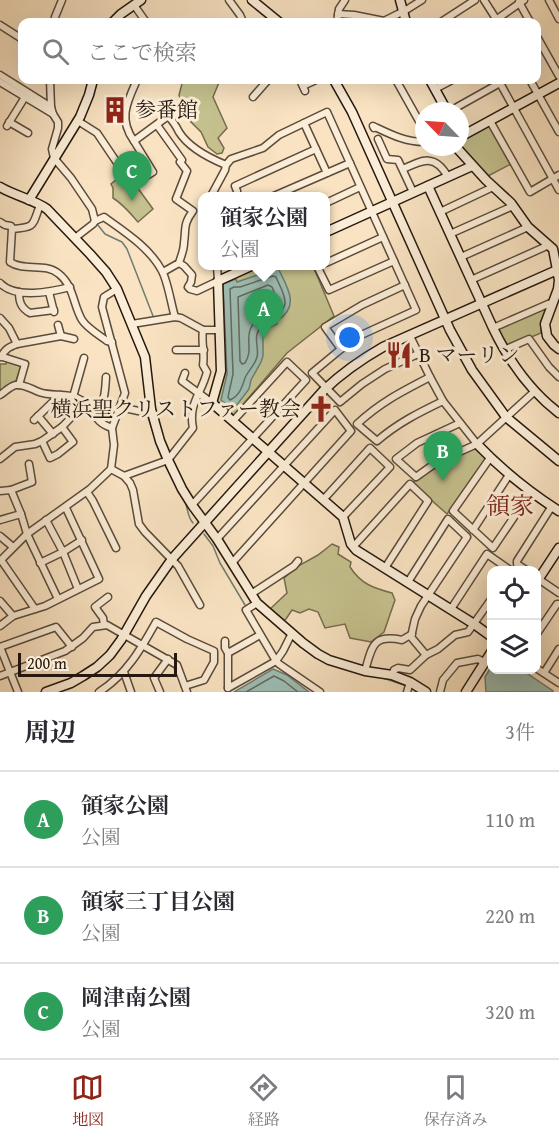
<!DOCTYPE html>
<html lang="ja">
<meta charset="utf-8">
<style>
body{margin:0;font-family:"Gentium Book Plus","Noto Serif JP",serif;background:#f7f7f7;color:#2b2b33}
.controls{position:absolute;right:18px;bottom:18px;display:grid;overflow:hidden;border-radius:12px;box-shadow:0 6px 24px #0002}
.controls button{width:54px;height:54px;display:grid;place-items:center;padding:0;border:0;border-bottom:2px solid #e1e1e2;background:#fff;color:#2b2b33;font:30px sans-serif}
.compass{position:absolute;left:415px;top:102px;width:54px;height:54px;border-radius:50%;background:#fff;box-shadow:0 6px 24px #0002;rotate:295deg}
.scale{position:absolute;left:18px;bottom:15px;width:159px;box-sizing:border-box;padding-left:6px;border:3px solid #26180e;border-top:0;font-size:16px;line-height:21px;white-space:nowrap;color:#26180e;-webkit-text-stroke:4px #fbedd7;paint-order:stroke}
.you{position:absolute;left:350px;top:338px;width:21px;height:21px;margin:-15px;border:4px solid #fff;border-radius:50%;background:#1a73e8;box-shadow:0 0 0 9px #1a73e833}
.badge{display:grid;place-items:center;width:39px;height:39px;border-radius:50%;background:#8f2418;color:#fff;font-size:20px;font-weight:700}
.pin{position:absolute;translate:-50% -50px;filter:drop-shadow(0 2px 3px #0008)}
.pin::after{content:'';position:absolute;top:32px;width:21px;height:18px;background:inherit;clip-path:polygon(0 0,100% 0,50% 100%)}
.popup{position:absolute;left:198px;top:192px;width:132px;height:78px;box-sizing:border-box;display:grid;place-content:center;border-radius:12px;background:#fff;filter:drop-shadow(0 2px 4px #0005);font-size:20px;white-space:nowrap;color:#7c7c81}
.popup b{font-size:22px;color:#2b2b33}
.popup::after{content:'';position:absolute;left:50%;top:100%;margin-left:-12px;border:12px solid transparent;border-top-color:#fff}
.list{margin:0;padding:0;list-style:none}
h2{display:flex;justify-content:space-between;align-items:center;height:78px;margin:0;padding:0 24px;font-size:26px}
h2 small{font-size:20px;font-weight:400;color:#7c7c81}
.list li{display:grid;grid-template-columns:39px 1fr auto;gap:18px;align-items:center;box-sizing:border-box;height:96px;padding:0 24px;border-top:2px solid #e1e1e2}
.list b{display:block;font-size:22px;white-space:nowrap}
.list p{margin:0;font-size:20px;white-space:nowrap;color:#7c7c81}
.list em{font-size:20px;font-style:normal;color:#7c7c81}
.icon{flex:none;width:33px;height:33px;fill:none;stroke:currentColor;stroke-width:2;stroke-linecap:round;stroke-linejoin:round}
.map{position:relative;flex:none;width:559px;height:692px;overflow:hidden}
.search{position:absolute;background:#fff;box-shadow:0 6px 24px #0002;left:18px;right:18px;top:18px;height:66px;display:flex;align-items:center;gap:15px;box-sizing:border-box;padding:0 21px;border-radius:12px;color:#7c7c81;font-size:22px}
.sheet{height:366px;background:#fff}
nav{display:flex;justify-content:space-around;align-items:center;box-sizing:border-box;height:84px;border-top:2px solid #e1e1e2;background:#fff;font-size:16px;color:#7c7c81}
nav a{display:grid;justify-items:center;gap:3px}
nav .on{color:#8f2418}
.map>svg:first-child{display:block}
.green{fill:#c5c18e;stroke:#766c4e;stroke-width:1.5}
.water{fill:#9ebeb4;stroke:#6e7c72;stroke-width:1.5}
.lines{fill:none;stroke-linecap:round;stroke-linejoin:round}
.shore{stroke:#626b61;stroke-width:1.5}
.stream{stroke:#6e7c72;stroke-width:1.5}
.street-casing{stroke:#5b4b3b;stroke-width:9}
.secondary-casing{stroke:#26180e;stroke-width:11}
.street{stroke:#fbedd7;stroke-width:6}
.secondary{stroke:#fbedd7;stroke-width:8}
.labels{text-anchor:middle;stroke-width:6;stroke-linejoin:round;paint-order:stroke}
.poi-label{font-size:21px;fill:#26180e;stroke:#fbedd7;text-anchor:start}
.quarter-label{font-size:24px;fill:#7a1f14;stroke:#fbedd7}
</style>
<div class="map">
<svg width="559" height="692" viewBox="0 0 559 692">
<rect width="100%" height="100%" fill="#f9e3c2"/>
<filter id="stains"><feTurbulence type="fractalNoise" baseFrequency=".00333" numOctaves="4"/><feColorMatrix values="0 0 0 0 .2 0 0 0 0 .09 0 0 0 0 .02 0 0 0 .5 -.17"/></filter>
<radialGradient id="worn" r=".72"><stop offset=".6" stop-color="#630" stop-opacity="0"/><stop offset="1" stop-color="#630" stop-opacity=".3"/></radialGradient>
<g class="green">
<polygon points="183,80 220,80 213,97 227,128 218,138 224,148 222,153 217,154 208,147 201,132 186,117 179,95"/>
<polygon points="488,126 491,127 511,164 486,177 460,146 460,142"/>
<path d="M122,175L132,189L137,187L153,209L138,222C130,213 124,205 113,198V188L111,184Z"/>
<polygon points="261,266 313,266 334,316 287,353 234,415 218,402 217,400 225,372 221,285 223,283"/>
<polygon points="545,309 546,311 541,321 541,333 507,347 498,329"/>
<polygon points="7,361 21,365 21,367 16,381 0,391 0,364 6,364"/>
<polygon points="475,448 478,448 486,458 486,460 447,514 412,483 437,465"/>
<path d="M332,544L339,547L338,554L351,562L350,567C361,584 373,588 392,593L395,600L384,632L371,642L350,638L345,624L325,628L318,612L309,609L300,613L292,610L286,619L283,621L270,611V609L287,593L284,578L300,565L318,555Z"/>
</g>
<g class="water">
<path d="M278,268C287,287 301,306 277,321V324L268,328L265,333L263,332V356L261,362L251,380L249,389L233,410L221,400L227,374L223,284L236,279L237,282Z"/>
<polygon points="491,667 492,670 522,670 553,691 553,692 486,692 485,677"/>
<polygon points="273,669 287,675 309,692 234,692"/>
</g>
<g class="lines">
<g class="shore">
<path d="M273,276L276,277C279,285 286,295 285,304C282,317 260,321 257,334C255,341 259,350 257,357C255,365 248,371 245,378C242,387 240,395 230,400L228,397L233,374L230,289L234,287H240Z"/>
<path d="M268,285L272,287L277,299V303C270,313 254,318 250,330C246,343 253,350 245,363L242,364L240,361L238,297Z"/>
<polyline points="246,692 274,676 284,681 298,692"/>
</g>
<g class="stream">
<polyline points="98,222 97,224 105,234 122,242 127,249 153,316"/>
<polyline points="148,417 160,453"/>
<polyline points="165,465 173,479"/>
<path d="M184,499C188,507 187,517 193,523"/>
<polyline points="204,534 213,546 220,563 245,605"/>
<polyline points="380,677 407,686"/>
</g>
<defs>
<g id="street">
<polyline points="229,0 240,15 243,22"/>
<polyline points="484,0 498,22"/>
<polyline points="549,0 559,19"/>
<polyline points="519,2 530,22"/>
<polyline points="134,5 146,22"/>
<polyline points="338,14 354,15 384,21 406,10 422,0"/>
<polyline points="54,22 55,17 62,0"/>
<polyline points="337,22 339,9 345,0"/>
<polyline points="441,22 475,0"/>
<polyline points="493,22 524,0"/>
<polyline points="0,25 22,39"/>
<polyline points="536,35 559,76"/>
<polyline points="0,75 51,107"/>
<path d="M50,80L51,107L53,114L58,122V128L52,149L54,158L71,178L92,209L95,221L104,217C125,232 150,248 162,271C168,282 171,304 175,317"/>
<path d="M137,80C127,102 118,119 134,141L168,116C173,121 176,126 179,132C189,148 209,158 226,165"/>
<polyline points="300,80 305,91"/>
<polyline points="396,80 424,130"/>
<polyline points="530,80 559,132"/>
<polyline points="0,82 53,114"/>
<polyline points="500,83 559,190"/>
<polyline points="303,86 316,80"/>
<polyline points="435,89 452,80"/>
<polyline points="253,97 268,80"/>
<polyline points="450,111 500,83 499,80"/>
<polyline points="78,121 97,133 132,185 153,172 134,141"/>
<polyline points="490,121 530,192 559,175"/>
<polyline points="9,122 28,133"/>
<polyline points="304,123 327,173"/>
<path d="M157,125L182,160L180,162L187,171L176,199L193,211C183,224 186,229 184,243C184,250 181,256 179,263L163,272"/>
<polyline points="7,126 25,97"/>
<path d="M374,128L373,126C390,134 405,142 424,142"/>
<polyline points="378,139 387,159 398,160 413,192"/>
<path d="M403,169C422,160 435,153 448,177"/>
<polyline points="237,191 235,186 316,149"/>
<polyline points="211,196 225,170 226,165 231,159 263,148 279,135 327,112 416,310 359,336 341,349 312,373 340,402 362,384 385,369 418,354"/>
<polyline points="274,196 350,163"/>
<polyline points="326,203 360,187"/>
<path d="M40,205C32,226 36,227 12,229L10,262C24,272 46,262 59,274C74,286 73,305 82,320C87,328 99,335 107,341L112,342"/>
<polyline points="440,212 493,187"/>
<polyline points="0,222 5,225 11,226 12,229"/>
<polyline points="450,234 513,206"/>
<polyline points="75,238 93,224 95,221"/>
<polyline points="461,257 528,227"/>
<polyline points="179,263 184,266 192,275 191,282 188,287 190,289 197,291 218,281 217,266"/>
<polyline points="326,263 383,237"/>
<polyline points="317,266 329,290 394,261"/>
<polyline points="471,280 549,245"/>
<path d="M0,283C15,299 51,292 70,287"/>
<path d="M19,292C19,302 21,308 30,313L54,310"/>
<polyline points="49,292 54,312"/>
<polyline points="0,318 9,328 17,344 61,336 74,339"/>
<polyline points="132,324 175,317 181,318 203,330 219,330"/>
<polyline points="58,325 61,336"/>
<polyline points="493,328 548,304 553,303"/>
<polyline points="410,336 430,377 443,401 477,444"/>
<polyline points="341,349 325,327 362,305 405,285"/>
<polyline points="176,350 204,350"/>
<polyline points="504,350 529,339 549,367 559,377"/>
<polyline points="0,356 25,364 19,385"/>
<path d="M1,357C5,349 9,347 17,344"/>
<polyline points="185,373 182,381 212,403"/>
<path d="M430,377C401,392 381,402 357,424L377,441C398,423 418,413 443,401"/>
<path d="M0,395C5,392 10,386 16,385C25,384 31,389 39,392C52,397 68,392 81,400C96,409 91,421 112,428"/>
<polyline points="73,397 84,358"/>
<polyline points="120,407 152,414"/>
<path d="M94,415C105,402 105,394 106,377"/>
<polyline points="38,416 53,434"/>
<polyline points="34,420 60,395"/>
<polyline points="460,423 417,443 396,459 416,477 437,462 477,444 535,391"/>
<polyline points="42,441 50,458 58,454 73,442 62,427"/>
<polyline points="490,458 453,511 493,548 531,492"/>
<polyline points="0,459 15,447 35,444 42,441 62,427 85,403"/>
<polyline points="111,469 124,476 130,483 133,490 139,524 145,532 178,566 200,605"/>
<path d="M124,476L168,460L193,428C188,403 201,395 207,372L203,365C205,353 201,342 203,330"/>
<polyline points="0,491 11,490"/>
<polyline points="87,492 93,501 116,548"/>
<polyline points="323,500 370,448 390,467 343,517"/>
<polyline points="192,505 306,380 287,362 233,421"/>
<polyline points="21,514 11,490 32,482 29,464"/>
<polyline points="0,520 21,514 27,534 58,599"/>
<polyline points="46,520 63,552 78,589"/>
<polyline points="473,530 509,475"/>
<polyline points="0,536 13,547"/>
<polyline points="217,539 335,410 351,431 232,563"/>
<polyline points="353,547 410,484 428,501 385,568"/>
<polyline points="1,560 35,609"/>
<polyline points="0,561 27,534 90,489 111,469 114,445 112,428 125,393 102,307 104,297 117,289"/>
<polyline points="40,563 63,552 82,540"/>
<polyline points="526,570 517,564 517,561 552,506"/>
<polyline points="537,578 559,593"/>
<polyline points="408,582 448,519 467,537 421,606 415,619 411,637 426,655"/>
<polyline points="251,594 294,566 298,561"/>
<polyline points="0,601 13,616"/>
<polyline points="257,603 246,610 276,661 279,664 320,692"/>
<polyline points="451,609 487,554 510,570"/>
<polyline points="104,625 103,618 95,607 108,597"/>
<polyline points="0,626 13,616 45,606 99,579 66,508"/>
<polyline points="536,635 557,604 559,604"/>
<polyline points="225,641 225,648 228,653 228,688"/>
<polyline points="0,647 56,627 72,647"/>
<polyline points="0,647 18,692"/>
<polyline points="228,653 260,635"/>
<polyline points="536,668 559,683"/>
<path d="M365,671C372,646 373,634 402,640L412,634"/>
<polyline points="124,672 131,692"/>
<polyline points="544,673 559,649"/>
<polyline points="392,675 394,670 398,668 410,670 426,655 438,649 455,635 468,632 492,598"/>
<polyline points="0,676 65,651 83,638 93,627 107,625 177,665 187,692"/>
<polyline points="228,688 276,661 283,651 292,633"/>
<path d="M99,692C126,675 141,649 156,622L187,639L214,651V662L204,680L185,686"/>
<polyline points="160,692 154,678 168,659"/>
<polyline points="407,692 410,682"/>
<polyline points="440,692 443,680 457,663 478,659 484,662"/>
</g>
<g id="secondary">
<polyline points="252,0 279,22"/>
<polyline points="400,0 406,22"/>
<polyline points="113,22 121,14 141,0"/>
<polyline points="334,80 352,112 450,330 472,370 506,417 559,461"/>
<polyline points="430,80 447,111"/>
<polyline points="460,137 559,83"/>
<polyline points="456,147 486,180 511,203 528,227 553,249 559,280 558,289 545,324 547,336 554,345 559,349"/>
<path d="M428,186L493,328C509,361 530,391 559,413"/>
<path d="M0,187C15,196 33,199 47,209L90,254L106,272L117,289L145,357L151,409L160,441L168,460L182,489L192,505L217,539L257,603L303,643L318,654L329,660L365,671L392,675L410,682L426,692"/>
<polyline points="29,200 80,117 89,95 93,80"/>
<polyline points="326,232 472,166"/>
<polyline points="251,266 218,281 221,371 212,403 343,517 351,544 356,550 474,624 492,637"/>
<path d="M477,444C502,470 529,492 559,511"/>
<polyline points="536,583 559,548"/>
<path d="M46,692L71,683L83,676L97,667L110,655L121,640L146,596L172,559L324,390C342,373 362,359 383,347L557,270"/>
<polyline points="466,692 492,651"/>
</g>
</defs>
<use href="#street" class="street-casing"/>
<use href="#secondary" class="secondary-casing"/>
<use href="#street" class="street"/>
<use href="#secondary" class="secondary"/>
</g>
<defs>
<symbol id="building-bare" viewBox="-9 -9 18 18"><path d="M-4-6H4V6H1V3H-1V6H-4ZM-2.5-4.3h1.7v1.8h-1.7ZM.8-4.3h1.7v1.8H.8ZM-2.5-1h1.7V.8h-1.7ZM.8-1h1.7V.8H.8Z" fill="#8f2418" stroke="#fbedd7" stroke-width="2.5" paint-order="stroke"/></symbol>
<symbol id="restaurant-bare" viewBox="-9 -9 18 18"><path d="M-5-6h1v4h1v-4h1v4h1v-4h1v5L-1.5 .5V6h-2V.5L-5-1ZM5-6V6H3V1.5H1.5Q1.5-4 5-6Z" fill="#8f2418" stroke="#fbedd7" stroke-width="2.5" paint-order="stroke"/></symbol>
<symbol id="church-bare" viewBox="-9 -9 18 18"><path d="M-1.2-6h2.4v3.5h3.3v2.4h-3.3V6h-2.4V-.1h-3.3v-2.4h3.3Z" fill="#8f2418" stroke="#fbedd7" stroke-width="2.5" paint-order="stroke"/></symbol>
</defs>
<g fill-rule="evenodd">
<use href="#building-bare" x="96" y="91" width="38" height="38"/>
<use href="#restaurant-bare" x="380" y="336" width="38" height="38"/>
<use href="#church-bare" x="302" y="390" width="38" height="38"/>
</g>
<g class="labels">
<g class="poi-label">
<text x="135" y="117">参番館</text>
<text x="419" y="362">B マーリン</text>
<text x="301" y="416" text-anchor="end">横浜聖クリストファー教会</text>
</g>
<g class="quarter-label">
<text x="510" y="514">領家</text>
</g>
</g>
<rect width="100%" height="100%" filter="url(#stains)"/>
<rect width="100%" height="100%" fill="url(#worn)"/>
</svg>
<div class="controls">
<button><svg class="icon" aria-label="locate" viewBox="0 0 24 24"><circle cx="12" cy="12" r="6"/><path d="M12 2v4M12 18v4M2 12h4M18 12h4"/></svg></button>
<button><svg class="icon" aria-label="layers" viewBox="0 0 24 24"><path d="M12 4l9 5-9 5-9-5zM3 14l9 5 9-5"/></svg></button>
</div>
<svg class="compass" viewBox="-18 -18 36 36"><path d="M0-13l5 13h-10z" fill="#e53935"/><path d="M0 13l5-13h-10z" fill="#7c7c81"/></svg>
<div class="scale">200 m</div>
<div class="you"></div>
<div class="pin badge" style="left:264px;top:339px;background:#2e9e5b">A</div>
<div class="popup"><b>領家公園</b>公園</div>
<div class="pin badge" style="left:443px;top:481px;background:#2e9e5b">B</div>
<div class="pin badge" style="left:132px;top:201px;background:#2e9e5b">C</div>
<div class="search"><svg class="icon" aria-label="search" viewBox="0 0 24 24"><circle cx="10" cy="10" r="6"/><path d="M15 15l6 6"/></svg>ここで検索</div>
</div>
<section class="sheet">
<h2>周辺<small>3件</small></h2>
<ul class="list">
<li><span class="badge" style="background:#2e9e5b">A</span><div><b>領家公園</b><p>公園</p></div><em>110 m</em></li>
<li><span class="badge" style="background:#2e9e5b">B</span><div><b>領家三丁目公園</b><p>公園</p></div><em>220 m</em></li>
<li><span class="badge" style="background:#2e9e5b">C</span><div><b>岡津南公園</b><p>公園</p></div><em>320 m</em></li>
</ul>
</section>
<nav>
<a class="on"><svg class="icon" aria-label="map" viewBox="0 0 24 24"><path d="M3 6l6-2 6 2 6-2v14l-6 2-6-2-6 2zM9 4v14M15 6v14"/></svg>地図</a>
<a><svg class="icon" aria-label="directions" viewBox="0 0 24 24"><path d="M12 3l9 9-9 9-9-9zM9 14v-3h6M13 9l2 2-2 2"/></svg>経路</a>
<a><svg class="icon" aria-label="saved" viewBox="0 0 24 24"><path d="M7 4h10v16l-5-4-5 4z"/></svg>保存済み</a>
</nav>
